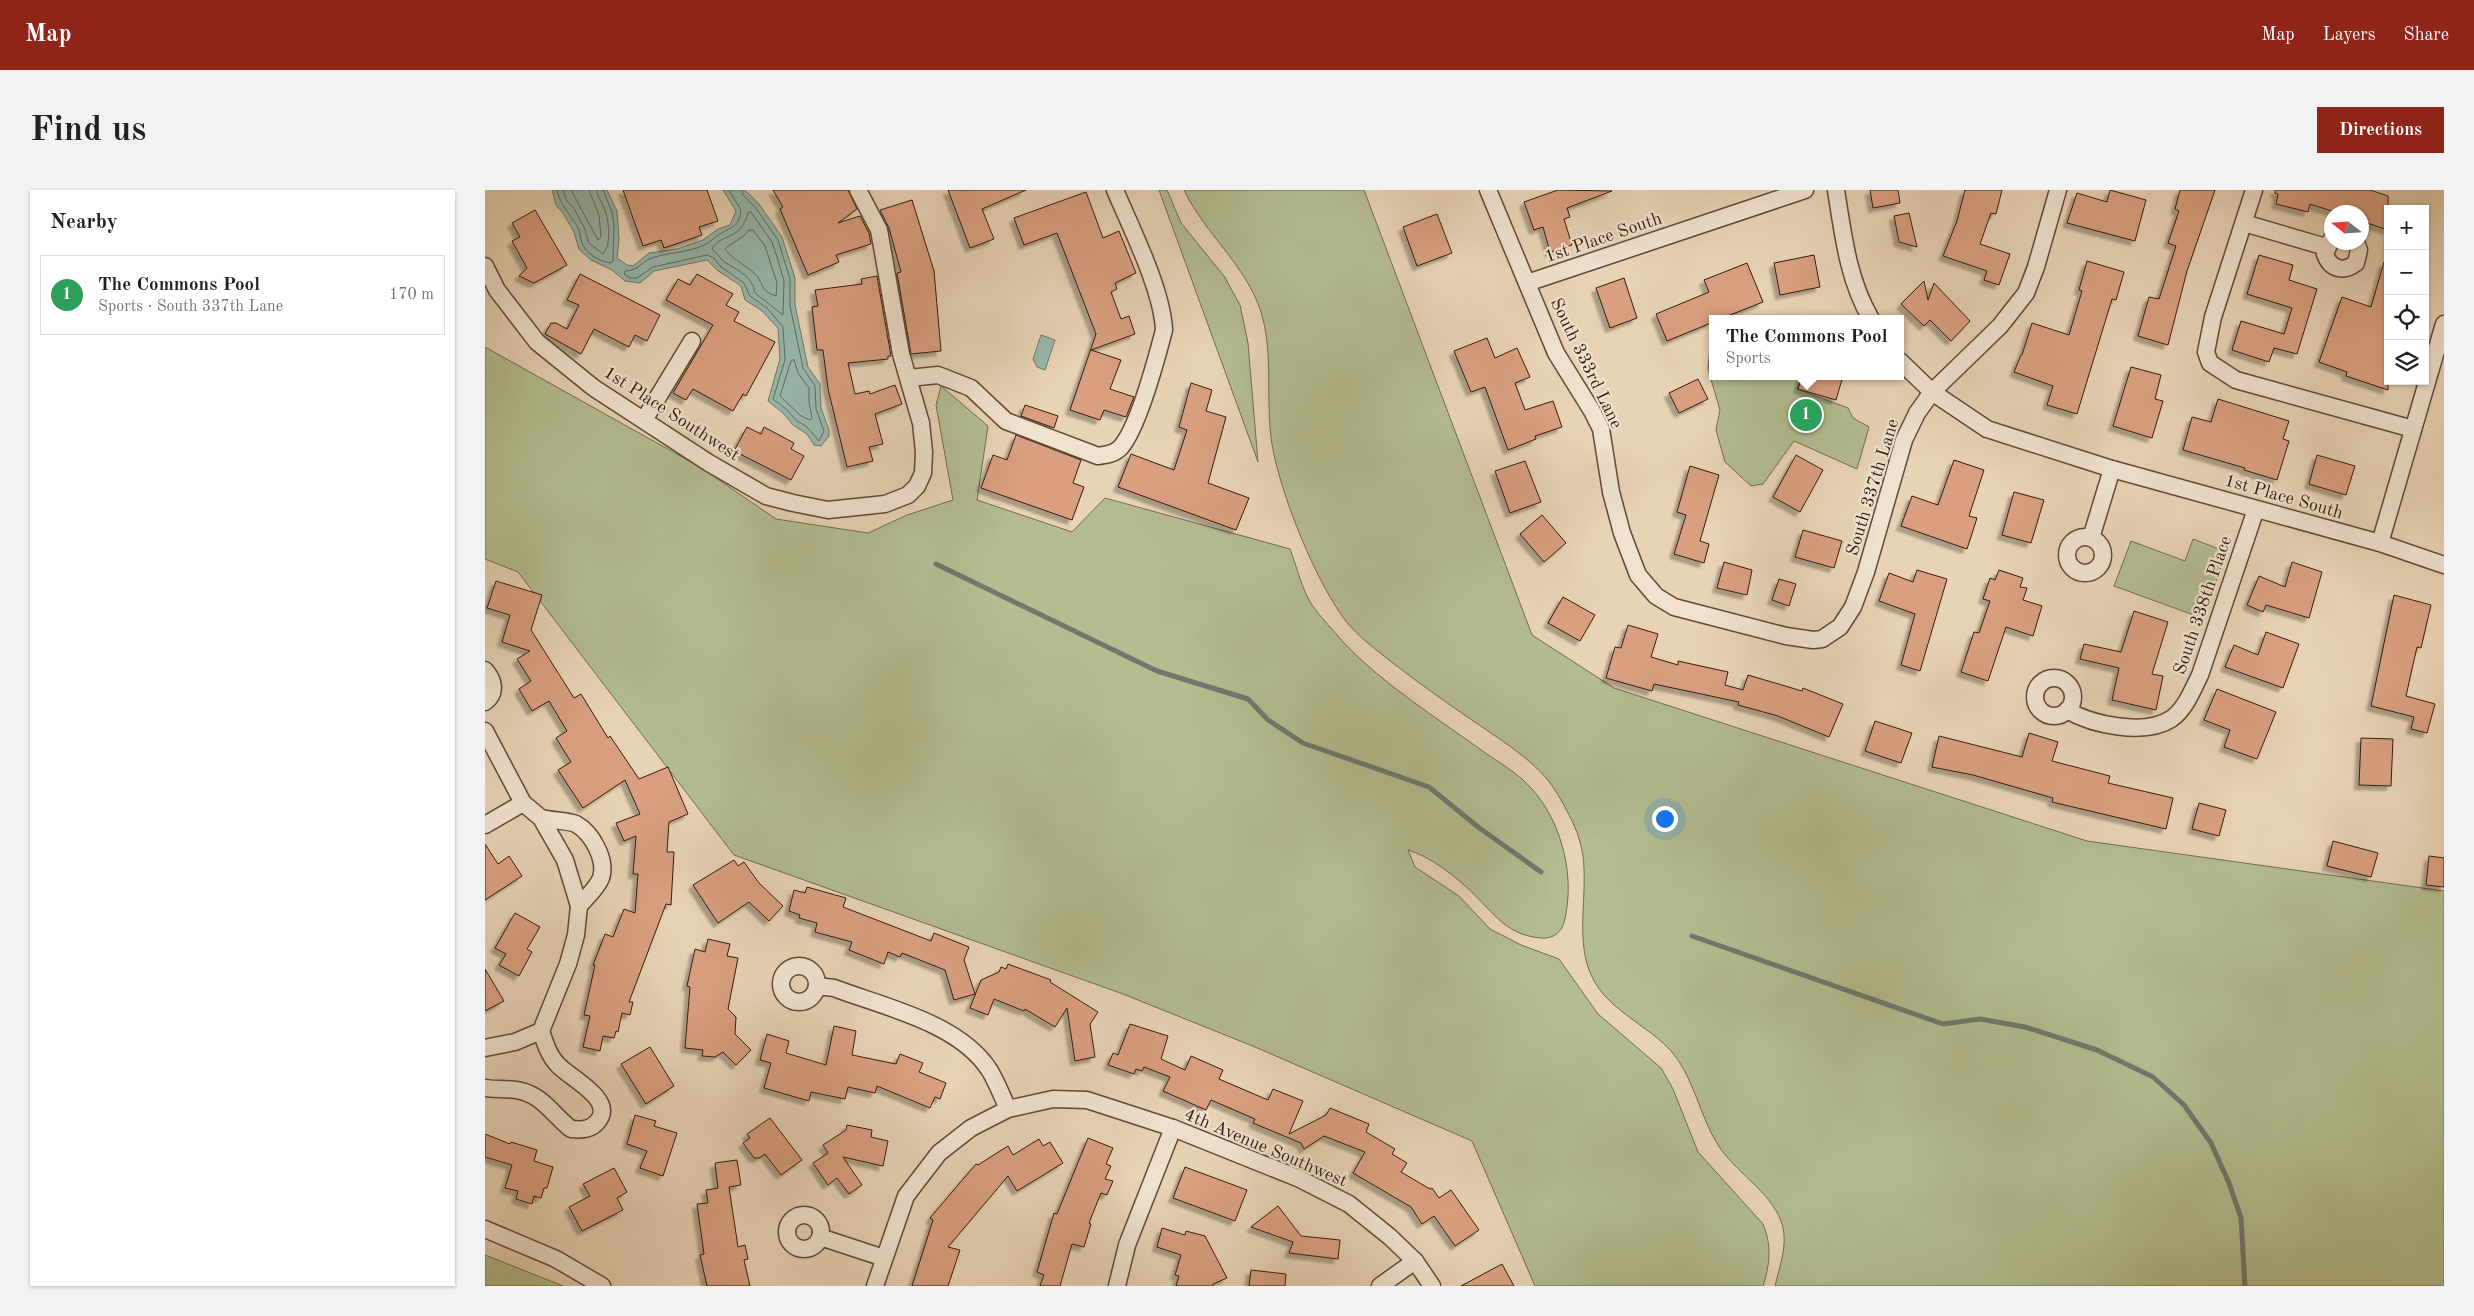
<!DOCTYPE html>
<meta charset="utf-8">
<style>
body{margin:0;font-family:"Old Standard TT",serif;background:#f2f2f2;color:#202124}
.controls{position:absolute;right:15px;top:15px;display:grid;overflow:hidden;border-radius:0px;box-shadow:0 1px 4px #0004}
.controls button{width:45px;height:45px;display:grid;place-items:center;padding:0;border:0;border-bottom:1px solid #e0e0e0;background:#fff;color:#202124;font:25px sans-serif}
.compass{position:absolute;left:1839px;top:15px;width:45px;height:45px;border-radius:50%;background:#fff;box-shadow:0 1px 4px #0004;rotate:287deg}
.you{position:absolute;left:1179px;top:628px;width:18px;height:18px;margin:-12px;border:4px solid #fff;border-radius:50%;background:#1a73e8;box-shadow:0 0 0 8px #1a73e833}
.badge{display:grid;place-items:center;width:32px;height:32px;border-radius:50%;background:#8f2418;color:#fff;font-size:16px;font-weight:700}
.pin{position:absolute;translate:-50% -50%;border:2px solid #fff;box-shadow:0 1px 5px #0006}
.popup{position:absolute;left:1224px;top:125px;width:195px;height:65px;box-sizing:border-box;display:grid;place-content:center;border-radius:0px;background:#fff;filter:drop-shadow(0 1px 4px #0005);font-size:16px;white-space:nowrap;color:#757577}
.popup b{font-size:19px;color:#202124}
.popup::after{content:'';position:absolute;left:50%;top:100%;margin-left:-10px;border:10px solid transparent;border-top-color:#fff}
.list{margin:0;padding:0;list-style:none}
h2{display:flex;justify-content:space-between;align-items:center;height:65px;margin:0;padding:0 20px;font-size:21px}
h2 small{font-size:16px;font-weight:400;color:#757577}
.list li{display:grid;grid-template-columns:32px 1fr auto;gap:15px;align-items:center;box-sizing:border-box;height:80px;margin:0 10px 10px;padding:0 10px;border:1px solid #e0e0e0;border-radius:0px}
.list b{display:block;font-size:19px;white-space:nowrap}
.list p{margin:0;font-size:16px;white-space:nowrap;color:#757577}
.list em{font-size:16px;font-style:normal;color:#757577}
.icon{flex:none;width:28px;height:28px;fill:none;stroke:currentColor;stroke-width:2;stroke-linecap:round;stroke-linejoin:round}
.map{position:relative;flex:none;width:1959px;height:1096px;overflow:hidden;border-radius:0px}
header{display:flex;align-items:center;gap:30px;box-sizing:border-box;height:70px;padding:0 25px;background:#8f2418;color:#fff}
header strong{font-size:24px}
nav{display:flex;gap:28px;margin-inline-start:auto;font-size:18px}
.intro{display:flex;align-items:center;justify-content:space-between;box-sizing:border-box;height:120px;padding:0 30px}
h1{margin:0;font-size:35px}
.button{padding:12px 22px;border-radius:0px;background:#8f2418;color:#fff;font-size:18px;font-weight:700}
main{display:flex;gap:30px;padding:0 30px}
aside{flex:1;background:#fff;border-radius:0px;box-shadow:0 1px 4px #0004}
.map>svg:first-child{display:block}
.green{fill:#b3bd90;stroke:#736c4e}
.water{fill:#97b8ac;stroke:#6f796c}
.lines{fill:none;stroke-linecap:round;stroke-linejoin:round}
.shore{stroke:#656a5c;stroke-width:1}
.stream{stroke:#6f796c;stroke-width:5}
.building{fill:#d99f80;stroke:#331b0d;filter:url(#shadow)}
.street-casing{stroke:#604937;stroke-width:19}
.street{stroke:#f0e2cf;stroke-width:16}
.labels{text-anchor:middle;stroke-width:4.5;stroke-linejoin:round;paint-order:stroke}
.street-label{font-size:18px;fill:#331b0d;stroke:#f0e2cf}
</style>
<header>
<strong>Map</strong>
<nav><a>Map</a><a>Layers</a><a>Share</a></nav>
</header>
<div class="intro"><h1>Find us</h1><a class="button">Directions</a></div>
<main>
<aside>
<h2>Nearby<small></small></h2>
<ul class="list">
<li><span class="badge" style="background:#2e9e5b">1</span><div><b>The Commons Pool</b><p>Sports · South 337th Lane</p></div><em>170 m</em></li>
</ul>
</aside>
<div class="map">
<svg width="1959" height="1096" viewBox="0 0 1959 1096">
<defs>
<filter id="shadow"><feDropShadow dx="-4.5" dy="4.5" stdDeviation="1" flood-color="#0004"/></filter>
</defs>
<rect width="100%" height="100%" fill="#e8d3b5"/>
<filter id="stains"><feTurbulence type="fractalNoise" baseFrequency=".004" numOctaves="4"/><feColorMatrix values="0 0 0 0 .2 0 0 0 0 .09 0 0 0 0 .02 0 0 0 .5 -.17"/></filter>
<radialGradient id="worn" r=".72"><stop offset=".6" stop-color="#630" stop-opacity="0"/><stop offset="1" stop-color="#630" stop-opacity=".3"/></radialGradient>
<g class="green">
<polygon points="674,0 682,0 696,33 739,86 755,115 763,153 773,272"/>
<path d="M699,0H879L1047,445L1129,498L1602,651L1959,701V1096H1290C1295,1075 1304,1052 1296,1031C1284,1000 1250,982 1233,955C1215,927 1208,885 1186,861C1167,840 1139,827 1120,806C1087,770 1101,723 1099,679C1099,660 1092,639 1083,623C1077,611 1070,599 1062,589C1045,569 1022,554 1000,539C969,518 939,497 909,474C892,460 873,447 860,430C830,390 795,303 787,254C780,210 789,164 776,122C761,75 720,44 699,0Z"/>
<polygon points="1227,154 1227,186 1317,186 1312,199 1363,218 1368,228 1384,237 1372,279 1309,251 1278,294 1266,296 1240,272 1231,240 1235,220 1223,179 1225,156"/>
<path d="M0,157L215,277L291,329L383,343L422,325L468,310L451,215L456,196L503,236L492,310L587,342L620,308L805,359C812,377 817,400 827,415C836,428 849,441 859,453C899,495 952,528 999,562C1016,574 1033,583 1047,599C1075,630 1089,681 1081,723C1079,738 1073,749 1056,748C1018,745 1006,718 980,696C965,682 943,666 923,660L930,677L974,706L1005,739L1036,755L1074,769L1113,824L1176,878L1188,899L1213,962L1278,1034C1287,1056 1285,1074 1278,1096H1050L987,951L770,857L638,804L249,665L33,382L0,369Z"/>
<polygon points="1708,349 1742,362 1717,428 1629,396 1646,351 1700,371"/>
<polygon points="0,1065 78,1096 0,1096"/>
</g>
<g class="water">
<polygon points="67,0 122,0 132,21 134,49 132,68 142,75 148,76 164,63 192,59 218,50 233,39 245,35 251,21 238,0 260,0 274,14 297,47 310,88 310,115 323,177 335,194 336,218 344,240 344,246 336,256 329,255 322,244 308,235 298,223 283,211 295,169 293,138 276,120 260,110 256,96 232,80 222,70 169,81 155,93 140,91 127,80 106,70 94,59 89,42 78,23 71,15"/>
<polygon points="556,145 570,150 560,180 552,177 548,169"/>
<polygon points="1315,217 1322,222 1333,223 1336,231 1327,235 1312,232 1307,226 1308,220"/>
</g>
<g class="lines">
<g class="shore">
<path d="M72,0C75,15 85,24 93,38C96,44 95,51 99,57C105,66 115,71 125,73L128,71L129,35L127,22L118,0"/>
<path d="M78,0L81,10L88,17L99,37L104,53L118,64C127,54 124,30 119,18C117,12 112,7 112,0"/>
<polyline points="86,0 113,50 116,47 114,25 104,0"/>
<path d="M244,0L256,20C254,38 247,36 235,44C229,47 225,53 219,55C202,63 184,62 167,68C156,71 154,81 140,81L139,84L145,88H152L168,77L222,65L229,68L235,76L259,93L265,106L283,119L298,137L300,170L288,209L301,219L312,231L321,236L334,251L339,241L331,219L330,196L318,178L305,116V89L293,50L270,17L258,5L257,0"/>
<path d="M266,22L287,52L293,70L299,91L298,125L270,103C267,86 254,81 241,73C236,70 232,63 227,59C237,42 255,52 263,23Z"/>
<path d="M264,40H268L280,56L292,93L291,106C274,100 280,95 270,84C261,75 248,70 240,59C242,55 257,50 264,40Z"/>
<polygon points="309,170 313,183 324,198 324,212 327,228 325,230 316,226 295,206 306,171"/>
</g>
<g class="stream">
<polyline points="451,374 672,481 763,509 783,530 818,553 944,597 993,637 1056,682"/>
<polyline points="1207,746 1458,834 1495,829 1540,837 1612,860 1668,887 1699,915 1726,953 1744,993 1756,1028 1760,1096"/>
</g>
</g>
<g class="building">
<polygon points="138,0 222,0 233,31 214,37 217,45 179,58 176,50 158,56"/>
<polygon points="288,0 363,0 372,19 353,33 375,26 384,43 386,54 351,65 354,72 323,85 295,19 298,17"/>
<polygon points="463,0 541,0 497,19 509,49 485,58"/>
<polygon points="1073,0 1127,1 1082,18 1085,27 1079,29 1087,55 1065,62 1058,37 1049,40 1039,12"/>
<polygon points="1385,0 1413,0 1415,13 1388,18"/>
<polygon points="1480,0 1517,0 1511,24 1506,23 1495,54 1525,64 1514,95 1499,90 1502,81 1458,66 1472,31"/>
<polygon points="1625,0 1661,10 1650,51 1582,33 1592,3 1622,12"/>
<polygon points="1695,0 1730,0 1702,81 1683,155 1653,146 1664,107 1674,109 1691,56 1683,53 1694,21 1690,19"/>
<polygon points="1790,0 1885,0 1903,6 1903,40 1876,31 1876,22 1850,22 1825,14 1823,22 1791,14 1793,4 1790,3"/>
<polygon points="601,2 618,48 634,41 651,83 630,93 632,99 626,102 636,129 644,126 650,144 606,160 636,170 625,199 649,207 641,227 619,220 615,230 585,220 611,144 572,43 539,55 529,28"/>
<polygon points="427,10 449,81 456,161 426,164 412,83 416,82 404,38 395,20"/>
<polygon points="50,20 82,75 49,93 34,86 42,78 27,51 35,47 27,33"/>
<polygon points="1424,23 1432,57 1414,52 1409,26"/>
<polygon points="952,24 967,63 932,76 918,37"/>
<polygon points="1329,65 1335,97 1295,105 1289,73"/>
<polygon points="1774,65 1808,75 1804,90 1832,99 1812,164 1789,158 1784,172 1747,160 1756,131 1799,144 1807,118 1762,104"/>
<polygon points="1602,71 1639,82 1631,110 1627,109 1592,224 1562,215 1568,196 1529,182 1536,165 1537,165 1547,133 1584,145 1597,101 1594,100"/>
<polygon points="1899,72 1903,73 1903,200 1861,186 1862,182 1834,172 1857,107 1886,117"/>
<polygon points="1262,73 1278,112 1235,129 1227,129 1227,132 1221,135 1182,151 1171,124 1224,102 1219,90"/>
<polygon points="95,84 175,125 162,151 150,145 144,157 109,139 96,164 60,144 66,133 71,133 82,139 94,115 82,110"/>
<polygon points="212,84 248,104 241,115 254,122 249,131 290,152 261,206 258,204 248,221 208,199 201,210 188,203 228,135 181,110 193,89 205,95"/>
<polygon points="392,86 406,166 403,166 403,169 363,173 370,204 384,201 385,204 410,195 417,214 390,224 398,254 384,257 388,271 362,277 343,199 338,160 332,160 327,117 333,116 330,100 377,94 376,89"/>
<polygon points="1139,88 1152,128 1125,138 1111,98"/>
<polygon points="1439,91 1443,110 1449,93 1485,131 1466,151 1445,130 1439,136 1416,114"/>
<polygon points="1002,148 1010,168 1032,158 1045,187 1030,193 1040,220 1068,211 1077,237 1050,246 1051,249 1023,260 1000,197 986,202 969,161"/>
<polygon points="1646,177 1676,185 1670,209 1678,211 1667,248 1628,236"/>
<polygon points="1317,186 1358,186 1351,210 1313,199"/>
<polygon points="1213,189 1223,209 1194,223 1184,203"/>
<polygon points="706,193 727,200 721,221 741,227 723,293 764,308 751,340 633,297 646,264 689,280 702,240 694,237"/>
<polygon points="1733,209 1804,231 1798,249 1804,251 1792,290 1759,280 1760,278 1698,260 1707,227 1726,232"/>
<polygon points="540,215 573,226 569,238 536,226"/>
<polygon points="262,237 276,244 279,237 309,253 306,259 319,266 306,290 249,261"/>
<polygon points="531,245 596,270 588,293 599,297 587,330 496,298 508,265 522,270"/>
<polygon points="1311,265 1338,280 1315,322 1288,307"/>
<polygon points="1832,265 1870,276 1861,305 1824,294"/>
<polygon points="1469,270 1499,280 1484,326 1492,328 1482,359 1416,336 1427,306 1453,315"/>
<polygon points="1040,271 1056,312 1025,323 1010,281"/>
<polygon points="1205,276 1234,285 1215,351 1224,354 1219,373 1189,364 1201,325 1192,322"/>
<polygon points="1529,302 1559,310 1546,353 1517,345"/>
<polygon points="1057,325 1081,353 1059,372 1035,344"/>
<polygon points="1318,340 1357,351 1349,378 1310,367"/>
<polygon points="1239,372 1267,380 1262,405 1232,398"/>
<polygon points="1807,372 1837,382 1824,428 1781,415 1778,422 1762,415 1774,386 1800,397"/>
<polygon points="1432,380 1462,389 1435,481 1416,475 1430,424 1394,411 1404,383 1428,392"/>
<polygon points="1514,380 1538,388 1535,397 1542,398 1538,410 1557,416 1548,446 1521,437 1503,491 1476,482 1489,442 1494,443 1505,411 1498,409 1505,388 1510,390"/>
<polygon points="1294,389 1311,394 1304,416 1287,410"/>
<polygon points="11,391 57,405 46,440 89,508 96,504 123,548 125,546 154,589 183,577 203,624 184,632 182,662 189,662 186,715 181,714 144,812 148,812 145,825 137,823 133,842 131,841 129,848 118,846 115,861 98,857 105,826 99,825 110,775 108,775 120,744 128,747 139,719 150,723 153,684 148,684 151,646 139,651 131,633 155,624 140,590 98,618 73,580 86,572 71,548 82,541 64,511 47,521 34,499 46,491 32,469 45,461 17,452 25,425 2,418"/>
<polygon points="1909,405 1946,415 1936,458 1932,457 1921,506 1950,514 1942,543 1926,539 1929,527 1886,516"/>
<polygon points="1078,407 1110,425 1095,451 1063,433"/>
<polygon points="1649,421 1683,432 1667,484 1678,486 1671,520 1627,510 1634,478 1595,469 1599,454 1636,462"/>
<polygon points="1143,435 1173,444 1166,467 1193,475 1193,471 1243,482 1240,495 1258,500 1263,485 1317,501 1318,498 1358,514 1344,547 1293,526 1253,515 1254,512 1169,494 1167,501 1121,488 1130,457 1136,458"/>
<polygon points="1781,442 1814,454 1798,498 1740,477 1749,455 1773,465"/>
<polygon points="1732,499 1791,522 1772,569 1739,557 1745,540 1719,530"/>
<polygon points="1390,531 1427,543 1416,573 1380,561"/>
<polygon points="1544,543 1573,552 1567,571 1625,586 1623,593 1688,608 1681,639 1567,612 1568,608 1488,585 1447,577 1454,546 1537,567"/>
<polygon points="1876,548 1908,549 1906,596 1874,595"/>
<polygon points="1714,613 1741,620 1734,646 1707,639"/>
<polygon points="1848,651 1893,663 1886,687 1842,676"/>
<polygon points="0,654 13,674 24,666 37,686 0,710"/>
<polygon points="1944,666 1959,668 1959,697 1941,695"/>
<polygon points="249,670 253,676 259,672 274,693 298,716 284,731 264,712 233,733 208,695"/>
<polygon points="322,697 361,708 358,717 446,751 449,743 484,757 479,770 490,804 469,810 460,780 417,763 415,767 403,762 399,774 364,760 367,752 330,742 332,733 314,728 315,725 304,721 309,700 320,703"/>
<polygon points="30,723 55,737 42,759 47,762 34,786 14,775 21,764 10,758"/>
<polygon points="223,749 245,754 242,766 253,768 243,819 251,827 250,844 266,860 251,875 238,862 230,867 217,866 218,860 200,858 205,797 202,796 210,759 220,762"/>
<polygon points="523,774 566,790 565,792 613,822 605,834 610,867 590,871 582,818 570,837 540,819 539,821 509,809 503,825 485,818 496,790 514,782 516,777 521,779"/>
<polygon points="0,779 19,811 0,821"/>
<polygon points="645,834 683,846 676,869 700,880 706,866 738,880 734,889 783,910 788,899 818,911 804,944 841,925 845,918 884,934 881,942 910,959 907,964 922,973 916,982 945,999 947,998 954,1008 966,1000 994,1040 970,1056 949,1026 937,1034 926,1017 868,983 880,962 839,946 819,959 816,953 768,933 770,929 726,910 721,920 678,901 685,887 659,877 657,881 651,879 649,884 623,875 628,863 633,865"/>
<polygon points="349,836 371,841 367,865 411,874 415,864 438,873 434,882 461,893 455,909 450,907 445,918 392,896 390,903 363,897 360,909 326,902 324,911 279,898 286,873 275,870 282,844 304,851 301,863 341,875"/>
<polygon points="165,857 189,896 161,914 136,874"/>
<polygon points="150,925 171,931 169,936 192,943 178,986 155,978 162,961 142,954"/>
<polygon points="285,928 317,970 296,985 280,964 274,968 269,968 258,953 265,948 262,944"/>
<polygon points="362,935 387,940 386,947 403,951 398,976 358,967 377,995 364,1004 352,988 343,995 328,973 343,963 338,955 361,940"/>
<polygon points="0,944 25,954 26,952 52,960 49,971 68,977 62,998 59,998 56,1008 49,1006 47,1014 31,1009 33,1001 20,998 27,975 0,967"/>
<polygon points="603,948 628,958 621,974 626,976 620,989 628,991 622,1005 616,1003 604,1033 606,1034 599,1057 587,1054 575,1096 555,1096 559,1085 552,1082 569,1023 572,1024"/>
<polygon points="554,949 558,956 565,952 578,973 532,1001 523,986 463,1057 475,1060 463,1096 427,1096 448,1030 445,1028 491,974 493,975 523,956 528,965"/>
<polygon points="252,970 256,995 244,997 253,1057 260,1055 263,1069 259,1070 265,1096 222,1096 215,1065 219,1064 212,1014 223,1013 221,1000 233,998 230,973"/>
<polygon points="700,977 762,1000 750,1031 688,1008"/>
<polygon points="129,978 142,1002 132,1008 138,1020 97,1041 84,1017 105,1006 98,994"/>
<polygon points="793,1016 816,1046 855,1050 853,1069 804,1063 808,1052 766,1037"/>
<polygon points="677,1038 700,1045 701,1041 720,1046 742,1088 728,1094 728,1096 691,1096 694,1086 690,1085 696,1065 672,1057"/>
<polygon points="1017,1074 1029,1096 976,1096"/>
<polygon points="766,1080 801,1084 800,1096 764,1096"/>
</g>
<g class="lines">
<defs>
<g id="street">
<polyline points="1003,0 1071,163 1107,221 1116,239 1126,302 1137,343 1153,385 1171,406 1189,417 1301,446 1328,450 1337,449 1355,437 1368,417 1381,382 1419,250 1432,223 1447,202 1515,136 1541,103 1551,77 1573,0"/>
<path d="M1351,0C1358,44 1363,90 1386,129"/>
<polyline points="1769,0 1728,127 1721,162 1725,173 1751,190 1928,239"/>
<polyline points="1759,33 1841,57"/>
<path d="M1846,50L1840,64C1845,79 1858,83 1871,73L1874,60L1871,52"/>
<polyline points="0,76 12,100 52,152 109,198 224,273 281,306 308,313 343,320 400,314 423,305 432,296 438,283 439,262 436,233 416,164 394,40 373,0"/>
<polyline points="1042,93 1320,0"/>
<polyline points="1415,171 1447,202 1502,239 1627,279 1895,353 1959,375"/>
<path d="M424,188L453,185L486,198L521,231L613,266C621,265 629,264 635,258C653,239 672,167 679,140C677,99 646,38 630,0"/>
<polyline points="159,230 207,151"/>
<circle cx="1600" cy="365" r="18"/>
<polyline points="1606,348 1627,279"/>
<polyline points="1895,353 1959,134"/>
<path d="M0,480C9,490 12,503 0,512"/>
<circle cx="1569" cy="507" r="19"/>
<path d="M1582,520C1607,535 1660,546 1686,529C1700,520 1708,499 1715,485L1771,319"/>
<polyline points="0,541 38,613 56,628 80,670 94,716 91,745 83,774 56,841 30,852 0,858"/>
<path d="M56,628C67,631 81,630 91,634C107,643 122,670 116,688C112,698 101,708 94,716"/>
<polyline points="0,635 38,613"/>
<circle cx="314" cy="794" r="18"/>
<path d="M332,796L349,798C399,817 475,833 505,881C512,893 517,906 523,919"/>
<path d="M0,898C12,900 24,898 36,901C58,906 69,926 86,939C97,940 106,940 113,931C130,909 86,889 73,875C64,866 60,853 56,841"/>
<circle cx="319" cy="1042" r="17"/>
<polyline points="0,1039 71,1069 117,1096"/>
<polyline points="335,1047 399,1068"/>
<polyline points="390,1096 421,1006 454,963 486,938 523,919 568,909 602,910 688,938 815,989 864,1014 905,1047 930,1071 947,1096"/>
<polyline points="632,1096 642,1055 688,938"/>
<polyline points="895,1096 930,1071"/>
</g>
</defs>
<use href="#street" class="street-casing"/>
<use href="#street" class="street"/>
</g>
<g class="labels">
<g class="street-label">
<text transform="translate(1118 47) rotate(-19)" y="6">1st Place South</text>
<text transform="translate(1102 173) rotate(64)" y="6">South 333rd Lane</text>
<text transform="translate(187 223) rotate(33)" y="6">1st Place Southwest</text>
<text transform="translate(1387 297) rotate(-73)" y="6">South 337th Lane</text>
<text transform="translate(1799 306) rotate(16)" y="6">1st Place South</text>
<text transform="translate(1717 415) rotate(-71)" y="6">South 338th Place</text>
<text transform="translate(781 957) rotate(23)" y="6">4th Avenue Southwest</text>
</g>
</g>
<rect width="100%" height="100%" filter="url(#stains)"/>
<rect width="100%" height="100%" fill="url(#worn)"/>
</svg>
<div class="controls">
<button>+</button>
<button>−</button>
<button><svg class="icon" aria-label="locate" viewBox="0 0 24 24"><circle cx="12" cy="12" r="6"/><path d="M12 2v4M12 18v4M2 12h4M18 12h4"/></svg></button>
<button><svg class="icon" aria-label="layers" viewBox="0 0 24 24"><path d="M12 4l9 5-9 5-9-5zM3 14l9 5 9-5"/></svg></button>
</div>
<svg class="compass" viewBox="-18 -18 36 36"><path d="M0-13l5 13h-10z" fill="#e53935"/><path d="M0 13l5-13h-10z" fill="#757577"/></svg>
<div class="you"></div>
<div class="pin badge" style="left:1321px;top:225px;background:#2e9e5b">1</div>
<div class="popup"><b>The Commons Pool</b>Sports</div>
</div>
</main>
